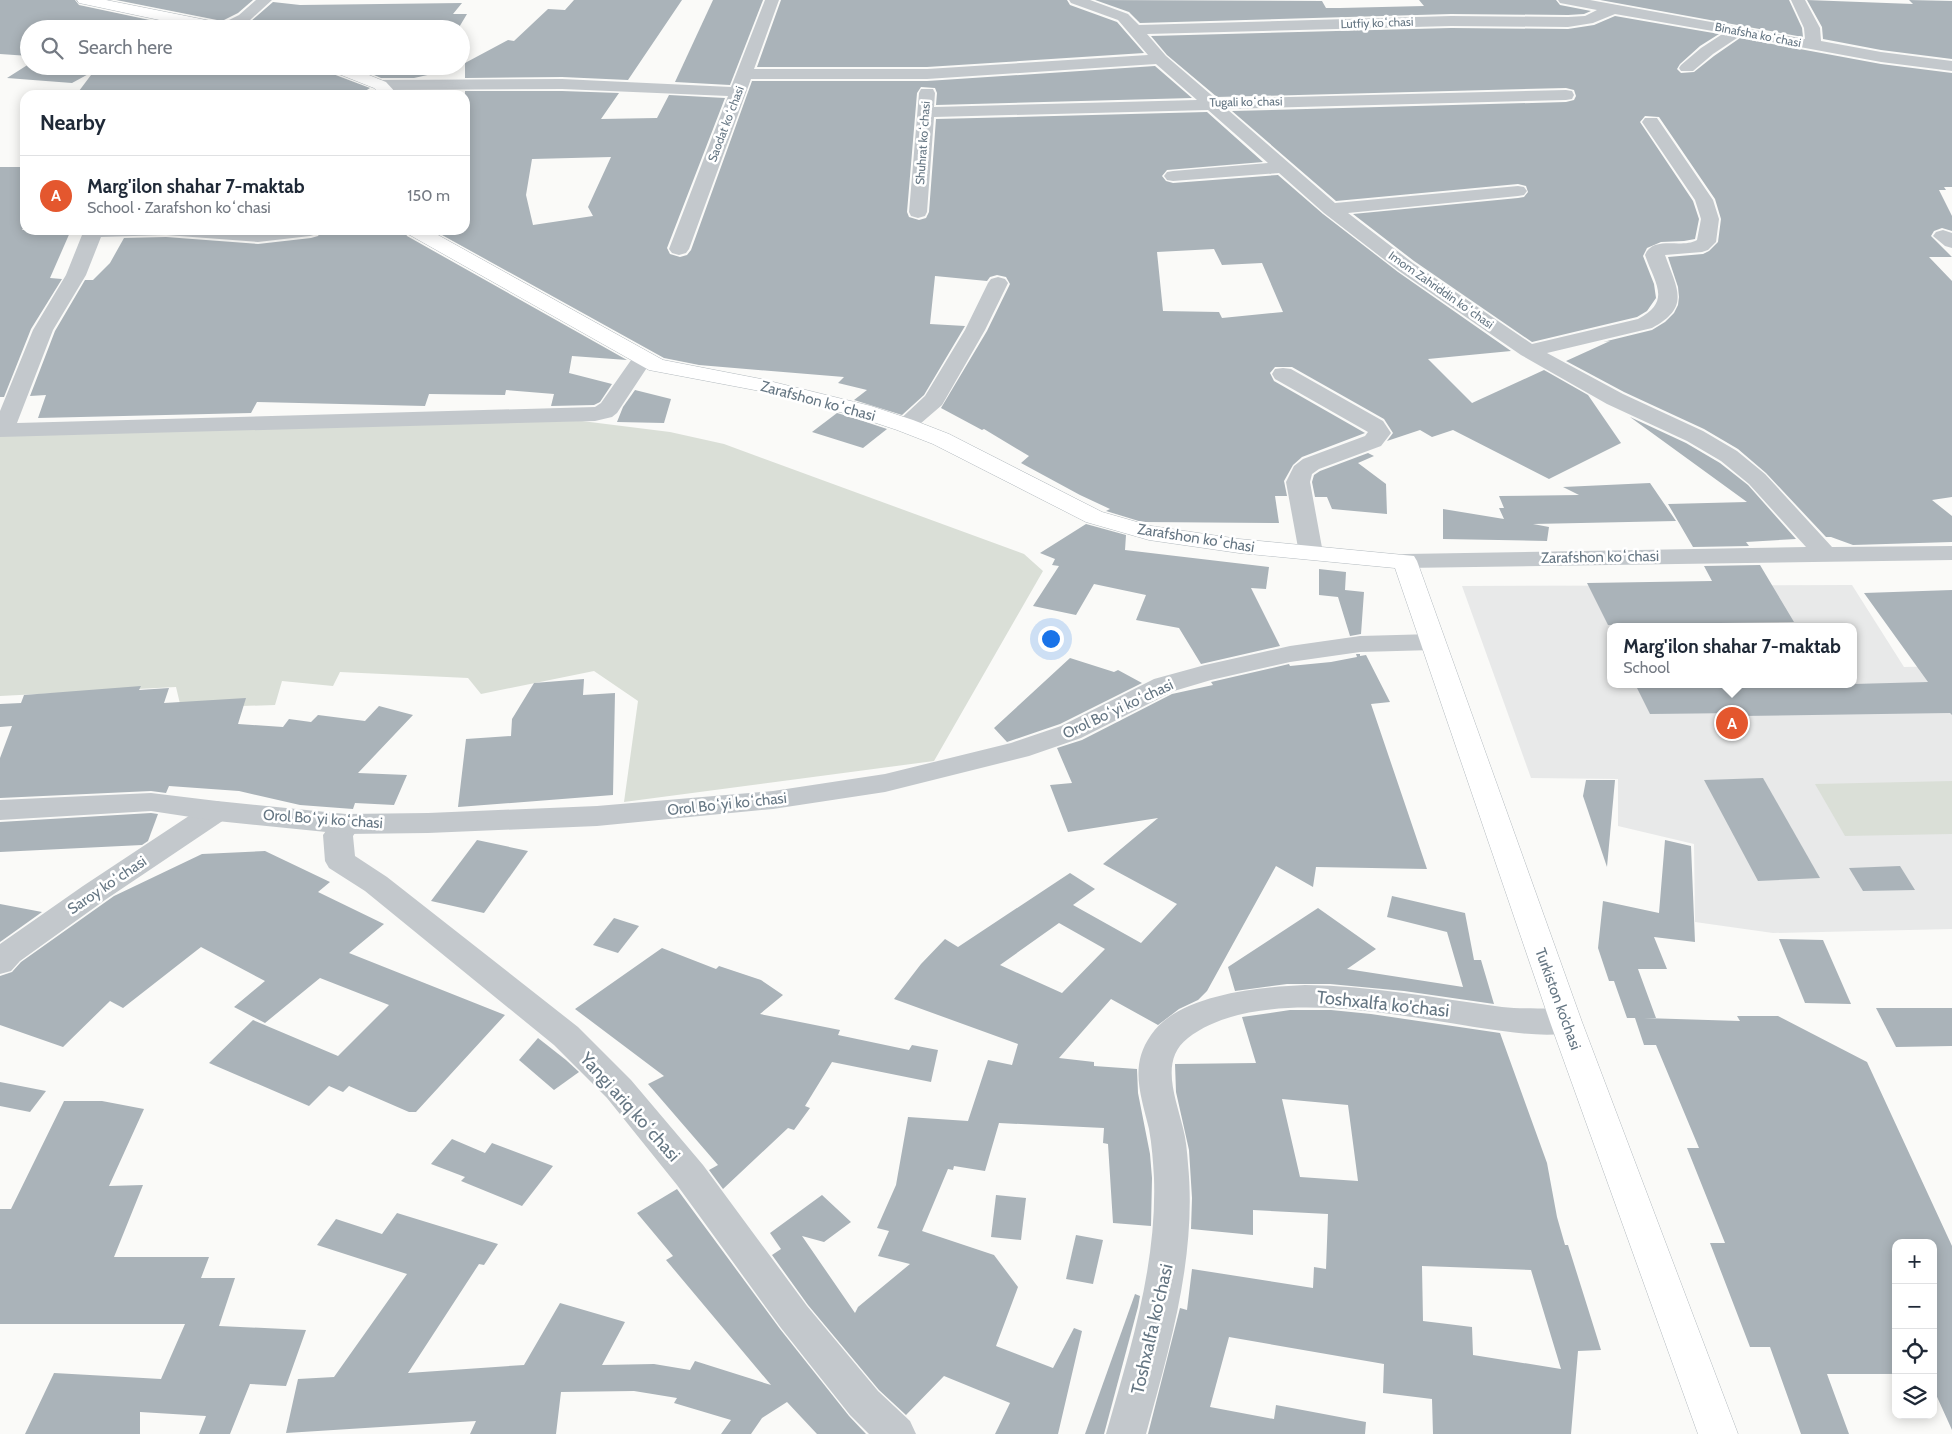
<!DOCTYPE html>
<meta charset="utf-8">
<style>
body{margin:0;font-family:Cabin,sans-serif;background:#f2f2f3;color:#1f2937}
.controls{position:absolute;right:15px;bottom:15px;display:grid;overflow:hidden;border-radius:10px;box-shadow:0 2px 12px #0003}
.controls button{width:45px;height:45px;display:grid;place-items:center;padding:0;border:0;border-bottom:1px solid #e0e1e3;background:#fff;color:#1f2937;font:25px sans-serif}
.you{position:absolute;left:1050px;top:638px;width:18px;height:18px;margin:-12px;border:4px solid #fff;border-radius:50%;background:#1a73e8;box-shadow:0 0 0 8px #1a73e833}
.badge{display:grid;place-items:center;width:32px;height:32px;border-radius:50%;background:#e4572e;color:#fff;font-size:16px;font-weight:700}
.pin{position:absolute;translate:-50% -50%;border:2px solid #fff;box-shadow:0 1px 5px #0006}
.popup{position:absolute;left:1607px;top:623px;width:250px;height:65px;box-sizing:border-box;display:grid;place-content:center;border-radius:10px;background:#fff;filter:drop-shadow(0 1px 4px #0005);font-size:16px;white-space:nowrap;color:#747a83}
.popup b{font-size:19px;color:#1f2937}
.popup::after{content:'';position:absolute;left:50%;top:100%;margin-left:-10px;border:10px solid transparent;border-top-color:#fff}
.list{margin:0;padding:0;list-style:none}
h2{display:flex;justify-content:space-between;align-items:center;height:65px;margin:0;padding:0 20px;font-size:21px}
h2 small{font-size:16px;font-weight:400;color:#747a83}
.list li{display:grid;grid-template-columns:32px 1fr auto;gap:15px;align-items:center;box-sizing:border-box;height:80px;padding:0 20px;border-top:1px solid #e0e1e3}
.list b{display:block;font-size:19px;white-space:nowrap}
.list p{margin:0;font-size:16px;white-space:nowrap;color:#747a83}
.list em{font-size:16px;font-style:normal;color:#747a83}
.icon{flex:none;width:28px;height:28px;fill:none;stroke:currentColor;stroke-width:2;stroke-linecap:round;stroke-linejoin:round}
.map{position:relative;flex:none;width:1952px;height:1434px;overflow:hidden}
.search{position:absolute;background:#fff;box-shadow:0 2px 12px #0003;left:20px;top:20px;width:450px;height:55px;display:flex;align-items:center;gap:12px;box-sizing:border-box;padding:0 18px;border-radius:28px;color:#747a83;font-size:19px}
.panel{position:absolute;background:#fff;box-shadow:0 2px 12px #0003;left:20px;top:90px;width:450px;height:145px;border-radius:15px}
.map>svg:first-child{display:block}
.built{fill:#e8e9e9;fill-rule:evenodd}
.green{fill:#dadfd7}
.building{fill:#aab3b9;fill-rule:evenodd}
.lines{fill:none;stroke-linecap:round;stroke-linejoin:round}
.secondary-casing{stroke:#b3babf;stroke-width:1}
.minor{fill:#c3c8cc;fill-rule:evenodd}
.tertiary{fill:#c3c8cc;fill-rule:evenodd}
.secondary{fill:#fff;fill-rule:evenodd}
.labels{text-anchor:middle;stroke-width:5;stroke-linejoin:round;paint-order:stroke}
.far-street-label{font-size:12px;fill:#657683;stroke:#fff}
.street-label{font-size:15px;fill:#657683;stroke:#fff}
.near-street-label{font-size:18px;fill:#657683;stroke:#fff}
</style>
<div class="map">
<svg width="1952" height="1434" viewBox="0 0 1952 1434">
<rect width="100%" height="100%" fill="#fafaf8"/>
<path class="built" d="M1852,585L1904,667L1952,666V929L1773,933L1695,922L1694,844L1618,826V779L1531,778L1462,586ZM1611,627H1853V684H1611Z"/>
<g class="green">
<polygon points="582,421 670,432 724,444 1024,554 1043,571 934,761 624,802 638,701 594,671 481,694 468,678 340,672 333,686 282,681 275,705 181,708 176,687 0,696 0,425"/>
<polygon points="1952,781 1952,834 1845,836 1815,784"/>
</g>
<g class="building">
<polygon points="0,0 75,0 79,5 192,29 29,29 29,56 0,54"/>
<polygon points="116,0 253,0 238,13 222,21"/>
<polygon points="574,0 682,0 628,80 562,77 465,78 465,63 508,40 514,41 548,9 565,10"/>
<polygon points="713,0 763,0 730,85 675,82"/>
<polygon points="781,0 1067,0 1070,5 1117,22 1144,53 927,67 757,67"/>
<polygon points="1095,0 1322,1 1326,8 1340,8 1424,6 1419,0 1556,0 1560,5 1591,11 1584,14 1568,15 1451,14 1140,23 1129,12"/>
<polygon points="1600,0 1789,0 1802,28 1803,37"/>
<polygon points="1807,0 1913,4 1909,0 1952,1 1952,59 1881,50 1823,39 1822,27"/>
<polygon points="273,2 300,5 462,3 453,14 467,14 458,29 238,29 250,22"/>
<polygon points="1615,16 1719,34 1700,46 1680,64 1677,69 1681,73 1694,72 1714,56 1740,38 1881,64 1952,73 1952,187 1944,187 1946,190 1939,190 1952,216 1952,231 1942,228 1934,231 1931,236 1952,257 1929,257 1952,281 1952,497 1932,500 1952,516 1952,542 1853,545 1831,537 1826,537 1766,473 1738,449 1704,429 1624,392 1566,361 1610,341 1603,342 1652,330 1665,322 1674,313 1678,305 1679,297 1678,287 1668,257 1703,254 1709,251 1718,242 1721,219 1715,199 1659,117 1645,116 1640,122 1693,201 1699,219 1695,239 1684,241 1661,242 1647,248 1643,256 1654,284 1656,298 1647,311 1637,317 1532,342 1414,261 1353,214 1518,198 1524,197 1528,192 1526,186 1518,184 1336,201 1232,111 1566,102 1574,100 1576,96 1574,90 1566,88 1217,97 1167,55 1151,36 1451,28 1568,29 1594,25"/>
<polygon points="29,64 29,66 322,66 325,71 370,88 359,95 323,95 308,93 305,95 76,95 94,71 72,83 7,78"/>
<polygon points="353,66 444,66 441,72 414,78 381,78"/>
<path d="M1155,66L1192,98L936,105L937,93L935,88L921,87L917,93L907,212L909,217L919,220L926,218L929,212L936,119L1207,112L1263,162L1167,170L1162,176L1166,181L1173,183L1278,175L1323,214L1398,272L1511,351L1428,359L1472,403L1544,370L1588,395L1621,443L1549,479L1453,430L1432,437L1420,430L1387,441L1393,433L1384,419L1292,367H1275L1270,373L1274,381L1365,433L1302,457L1293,465L1284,481L1287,496H1275L1279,523L1142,522L1106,511L1110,509L1080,495L1021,463L1029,456L984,429L982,430L941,408L987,331L1010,284L1006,277L997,275L990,277L987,281L935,276L930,324L965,326L924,395L902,415L854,400L867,390L838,383L844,377L699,365L664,358L433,230H465V91H562L619,93L601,119L657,118L669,95L725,98L667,248L670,254L680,257L687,255L691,250L752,81H927ZM611,157L588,207L593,216L533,225L526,195L532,159ZM1214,249L1222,265L1262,263L1283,312L1222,318L1219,312L1163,311L1157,252Z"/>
<polygon points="0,167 25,167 25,225 22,230 71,230 50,278 62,279 31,329 4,397 0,397"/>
<polygon points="322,230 404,230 407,236 627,360 572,356 569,373 612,384 600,402 594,405 551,406 554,394 506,390 505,395 429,394 425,406 257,402 251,413 38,418 46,395 30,396 55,331 85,280 93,280 110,263 124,238 166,237 258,244 311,238 318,236"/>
<polygon points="635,390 671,399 664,423 617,422 623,407"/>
<polygon points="837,413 854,418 887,429 863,448 812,432"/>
<polygon points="1630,417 1686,443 1720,463 1748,485 1796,539 1746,542 1749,546 1693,547 1668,504 1747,502"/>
<polygon points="1368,453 1374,456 1358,463 1386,484 1387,514 1332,509 1327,497 1315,497 1312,482 1314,475 1320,471"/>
<polygon points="1650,483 1676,521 1533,524 1549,527 1547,541 1443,539 1443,509 1504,519 1499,508 1504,508 1499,496 1579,495 1563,487"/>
<polygon points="1086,524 1126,535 1125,550 1269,567 1266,589 1251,588 1280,646 1201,664 1179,628 1136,620 1146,595 1094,584 1076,615 1033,606 1059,566 1052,565 1055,559 1040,553"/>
<polygon points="1760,565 1794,622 1719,623 1721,627 1690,627 1689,624 1608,625 1587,583 1712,581 1704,566"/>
<polygon points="1319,569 1346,572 1345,590 1364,592 1361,634 1350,636 1338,597 1319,595"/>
<polygon points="1952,590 1952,715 1950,713 1741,716 1739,713 1650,714 1635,684 1853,684 1928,682 1864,593"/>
<path d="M1356,654H1360V656L1366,655L1390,702L1371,704L1427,869L1316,867L1313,887L1276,866L1207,991L1198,1000L1179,1009L1158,1025L1111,999L1059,1058L1094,1062V1066L1137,1069L1138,1093L1150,1154L1152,1178L1151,1226L1113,1223L1108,1144L1103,1143L1104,1128L999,1123L985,1171L954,1166L953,1170L948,1169L922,1231L994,1255L1018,1287L996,1346L1053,1368L1074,1328L1082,1331L1058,1434H995L1010,1403L944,1376L906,1415L879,1390L808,1305L772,1255L781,1249L770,1233L822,1195L851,1222L824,1242L802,1236L855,1313L858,1307L910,1264L878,1256L889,1231L877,1228L896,1185L908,1117L968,1121L988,1060L1012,1065L1018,1044L894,999L921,964L945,939L958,947L1070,873L1095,889L1073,905L1141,943L1177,904L1103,864L1158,818L1068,832L1050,785L1072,783L1057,748L1082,740L1172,694L1213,685L1211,682L1289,664L1290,666L1331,662L1357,657ZM1059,923L1105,949L1062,993L1000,965Z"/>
<polygon points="1070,658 1114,672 1118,670 1142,683 1060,724 1007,742 994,728"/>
<polygon points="584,679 583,695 615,693 613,795 458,807 466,739 511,736 512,719 534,683"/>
<polygon points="141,686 139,690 169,688 164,703 246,698 238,724 283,727 289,719 311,722 318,715 365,721 379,706 413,715 358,773 407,775 394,805 355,803 353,809 300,805 239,791 169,786 166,793 151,791 0,798 0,758 12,726 0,727 0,704 21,703 24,695"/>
<polygon points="1763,778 1820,878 1758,881 1704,780"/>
<polygon points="1586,780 1615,780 1607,867 1583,796"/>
<polygon points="151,813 158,814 148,841 142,845 0,852 0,822"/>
<polygon points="477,840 528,851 484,913 431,901"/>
<polygon points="1665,840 1691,846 1695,942 1654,937 1667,969 1638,969 1656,1018 1644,1018 1740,1021 1737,1016 1778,1016 1867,1062 1952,1246 1952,1430 1933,1388 1933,1243 1896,1243 1896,1374 1827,1374 1849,1434 1801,1434 1770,1347 1750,1347 1710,1243 1725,1243 1687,1148 1699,1148 1656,1045 1644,1045 1635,1018 1627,1018 1614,981 1609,981 1598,948 1603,901 1659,913"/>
<polygon points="265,851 330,882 318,892 384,924 349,953 505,1015 416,1112 409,1112 349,1086 343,1092 329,1086 309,1106 209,1063 253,1020 338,1056 389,1005 320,978 265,1023 234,1007 265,981 201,947 123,1008 110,1001 63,1047 0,1025 0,976 12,972 21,962 114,896 202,854"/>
<polygon points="1900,866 1915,890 1863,891 1849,868"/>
<polygon points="1392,896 1465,913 1474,960 1481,960 1494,1004 1404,991 1330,984 1287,984 1235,991 1228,967 1318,908 1376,949 1347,969 1463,987 1447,932 1387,917"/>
<polygon points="0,904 42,912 0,942"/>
<polygon points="614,918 639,926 618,953 593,945"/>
<polygon points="1779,939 1823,940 1851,1004 1805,1003"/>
<polygon points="662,948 716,969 719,966 761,980 783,995 760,1014 840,1030 838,1035 909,1050 912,1045 938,1050 931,1082 832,1062 805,1106 810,1108 794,1130 788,1128 723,1189 709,1170 718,1165 648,1084 664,1076 575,1009"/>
<polygon points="1876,1008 1952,1008 1952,1046 1896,1047"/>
<path d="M1290,1010H1331L1371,1014L1500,1033L1547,1163L1557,1217L1565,1245H1568L1601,1350L1578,1351L1571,1434H1433L1432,1399L1383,1393L1384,1364L1229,1337L1210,1407L1274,1419L1276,1405L1366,1422L1365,1434H1148L1180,1308L1187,1310L1192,1269L1313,1288L1314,1267L1326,1269L1328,1214L1253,1210V1235L1191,1229L1192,1198L1189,1150L1176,1092L1175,1064L1256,1063L1242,1017ZM1282,1099L1348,1105L1358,1181L1300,1177ZM1422,1266L1531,1270L1561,1369L1473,1355L1472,1327L1423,1321Z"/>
<polygon points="538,1038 566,1060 579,1072 554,1090 519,1060"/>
<polygon points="0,1082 46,1091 30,1112 0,1106"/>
<polygon points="64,1101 102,1101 144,1109 109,1186 143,1185 114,1257 209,1257 201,1278 235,1278 219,1326 306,1330 286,1386 250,1384 230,1434 199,1434 206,1416 140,1412 140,1434 25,1434 54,1373 161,1379 185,1324 0,1324 0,1209 11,1209"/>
<polygon points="452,1139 485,1153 492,1143 553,1166 522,1206 461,1181 465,1177 431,1164"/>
<polygon points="677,1189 780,1329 849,1416 866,1434 817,1434 787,1402 762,1418 751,1434 721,1434 731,1420 674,1403 677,1398 634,1391 561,1392 556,1434 470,1434 476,1421 286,1433 298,1379 334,1377 407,1274 317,1245 336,1219 382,1234 397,1213 498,1244 484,1265 479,1264 408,1373 524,1365 560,1303 625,1322 602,1365 654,1364 690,1370 695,1361 771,1385 666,1260 673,1256 637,1213"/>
<polygon points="996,1195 1026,1198 1021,1240 991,1237"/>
<polygon points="1076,1235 1103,1240 1093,1284 1066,1279"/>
<polygon points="1135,1294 1140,1296 1138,1307 1104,1434 1085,1434"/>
</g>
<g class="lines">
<defs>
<g id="secondary">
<polygon points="77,0 106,0 226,24 231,26 234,29 202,29 84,4 79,3"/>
<polygon points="324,66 347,66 386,82 398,95 381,95 374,88 326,69"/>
<polygon points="406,230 429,230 663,360 761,379 871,406 913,420 949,434 1102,512 1151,526 1239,539 1414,556 1417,561 1582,1022 1738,1434 1698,1434 1550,1022 1395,568 1239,553 1149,540 1086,522 933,444 897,430 855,416 760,391 649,370 408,234"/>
</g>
</defs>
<use href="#secondary" class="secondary-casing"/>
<g class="minor">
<polygon points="256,0 272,0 249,21 234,29 217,29 219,25 239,15"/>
<path d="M765,0H779L754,69H927L1148,55L1118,20L1071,3L1069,0H1090L1128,14L1139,25L1451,16L1568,17L1585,16L1597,10L1560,3L1558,0H1590L1805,39L1804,28L1791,0H1805L1820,28L1821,41L1881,52L1952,61V71L1881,62L1740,36L1713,54L1693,71H1681L1679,68L1681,65L1701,48L1724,33L1615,14L1593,23L1568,27L1451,26L1147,34L1166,56L1216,99L1566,90L1572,91L1574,95L1572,99L1566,100L1227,109L1335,203L1518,186L1524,187L1527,191L1524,195L1518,196L1348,213L1413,263L1532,344L1638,319C1672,301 1655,284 1645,255C1653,235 1682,249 1697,240L1701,219L1695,200L1642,122L1645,118H1657L1713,200L1719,219L1716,242L1708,250L1702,252L1665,255C1677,289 1691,307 1652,328L1547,353L1623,394L1703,431L1737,451L1765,474L1832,547L1952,546V560L1405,568L1396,566L1393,561L1396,556L1405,554L1806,547L1749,484L1721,461L1687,441L1607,404L1521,355L1399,271L1324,213L1279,173L1173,181L1167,180L1164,176L1167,172L1173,171L1268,163L1208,110L934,117L927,212L925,216L918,218L911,216L909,212L919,93L921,89H933L935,93L934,107L1197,100L1156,64L927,79H751L689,249L686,253L679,255L672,253L669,249L728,96L562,89L380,90L374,88L372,85L374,82L380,80L562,79L731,87Z"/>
<polygon points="84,230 319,230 317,234 310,236 258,242 166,235 101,237 86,275 53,330 17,423 595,407 601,403 636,353 643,351 650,353 654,357 617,413 612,417 595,421 0,437 0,411 33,330 66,275"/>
<polygon points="1943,230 1952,233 1952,248 1945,246 1933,236 1936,232"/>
<polygon points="998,277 1005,279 1008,283 985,330 942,405 913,430 905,432 897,430 894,425 925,396 965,330 988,283 991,279"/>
<polygon points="1283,368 1291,369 1383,421 1391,433 1381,446 1319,469 1312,474 1310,482 1323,553 1320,558 1311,560 1302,558 1299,553 1286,482 1294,466 1303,459 1365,436 1368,432 1275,379 1272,374 1275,369"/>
<polygon points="217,801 227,804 232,811 227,818 105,900 20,961 11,971 0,974 0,944 83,886 207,804"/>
<polygon points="346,814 356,817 361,824 353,836 355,856 387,877 578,1027 631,1080 703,1165 807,1306 878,1391 910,1421 916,1434 869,1434 850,1415 781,1328 677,1185 607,1098 554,1045 365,891 329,868 325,861 323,835 336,817"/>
<path d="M1305,985C1372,986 1436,998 1502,1007C1527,1010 1553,1006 1578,1013L1582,1022L1578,1031C1550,1039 1510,1032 1481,1028C1401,1016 1258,984 1188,1038C1159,1060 1176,1098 1183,1128C1186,1139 1187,1151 1188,1164C1197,1256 1170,1346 1146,1434H1106C1130,1350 1157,1266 1154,1178C1153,1162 1152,1145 1149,1129C1141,1095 1129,1066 1151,1035C1178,994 1261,987 1305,985Z"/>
</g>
<polygon class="tertiary" points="1433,634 1442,636 1446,642 1442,648 1433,650 1360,652 1290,662 1211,680 1174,691 1081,738 1029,756 885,792 773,809 597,826 428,833 346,834 217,821 151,811 0,820 0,800 151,793 217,801 346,814 428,813 597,806 773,791 885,774 1011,743 1061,726 1154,679 1205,665 1290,646 1360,636"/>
<use href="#secondary" class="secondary"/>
</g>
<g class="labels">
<g class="far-street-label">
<text transform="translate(1377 23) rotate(-2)" y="4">Lutfiy koʻchasi</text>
<text transform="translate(1758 35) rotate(11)" y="4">Binafsha koʻchasi</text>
<text transform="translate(1246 102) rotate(-1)" y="4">Tugali koʻchasi</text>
<text transform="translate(726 124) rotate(-69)" y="4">Saodat koʻchasi</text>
<text transform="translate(923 143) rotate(-86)" y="4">Shuhrat koʻchasi</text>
<text transform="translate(1441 290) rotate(35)" y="4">Imom Zahriddin koʻchasi</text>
</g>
<g class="street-label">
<text transform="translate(818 401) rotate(15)" y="5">Zarafshon koʻchasi</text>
<text transform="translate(1196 538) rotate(9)" y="5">Zarafshon koʻchasi</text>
<text transform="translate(1600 557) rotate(-1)" y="5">Zarafshon koʻchasi</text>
<text transform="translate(1118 709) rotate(-25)" y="5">Orol Boʻyi koʻchasi</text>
<text transform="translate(727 804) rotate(-6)" y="5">Orol Boʻyi koʻchasi</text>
<text transform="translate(323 819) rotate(4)" y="5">Orol Boʻyi koʻchasi</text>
<text transform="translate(107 885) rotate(-34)" y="5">Saroy koʻchasi</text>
<text transform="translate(1558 999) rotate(70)" y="5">Turkiston ko’chasi</text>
</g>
<g class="near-street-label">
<text transform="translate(1383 1004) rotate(6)" y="6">Toshxalfa ko'chasi</text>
<text transform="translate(630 1107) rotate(48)" y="6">Yangi ariq koʻchasi</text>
<text transform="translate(1152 1329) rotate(-77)" y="6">Toshxalfa ko'chasi</text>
</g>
</g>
</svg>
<div class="controls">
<button>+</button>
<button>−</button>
<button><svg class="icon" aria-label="locate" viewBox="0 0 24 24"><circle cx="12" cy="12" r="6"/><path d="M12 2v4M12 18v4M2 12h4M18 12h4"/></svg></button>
<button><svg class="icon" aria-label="layers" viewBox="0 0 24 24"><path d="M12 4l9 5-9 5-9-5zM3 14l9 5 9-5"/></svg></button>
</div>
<div class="you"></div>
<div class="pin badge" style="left:1732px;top:723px">A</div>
<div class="popup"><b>Marg'ilon shahar 7-maktab</b>School</div>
<div class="search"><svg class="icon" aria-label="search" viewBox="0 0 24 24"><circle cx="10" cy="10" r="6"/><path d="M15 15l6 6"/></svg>Search here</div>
<section class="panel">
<h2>Nearby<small></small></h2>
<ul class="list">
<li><span class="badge">A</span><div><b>Marg'ilon shahar 7-maktab</b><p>School · Zarafshon koʻchasi</p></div><em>150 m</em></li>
</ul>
</section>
</div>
